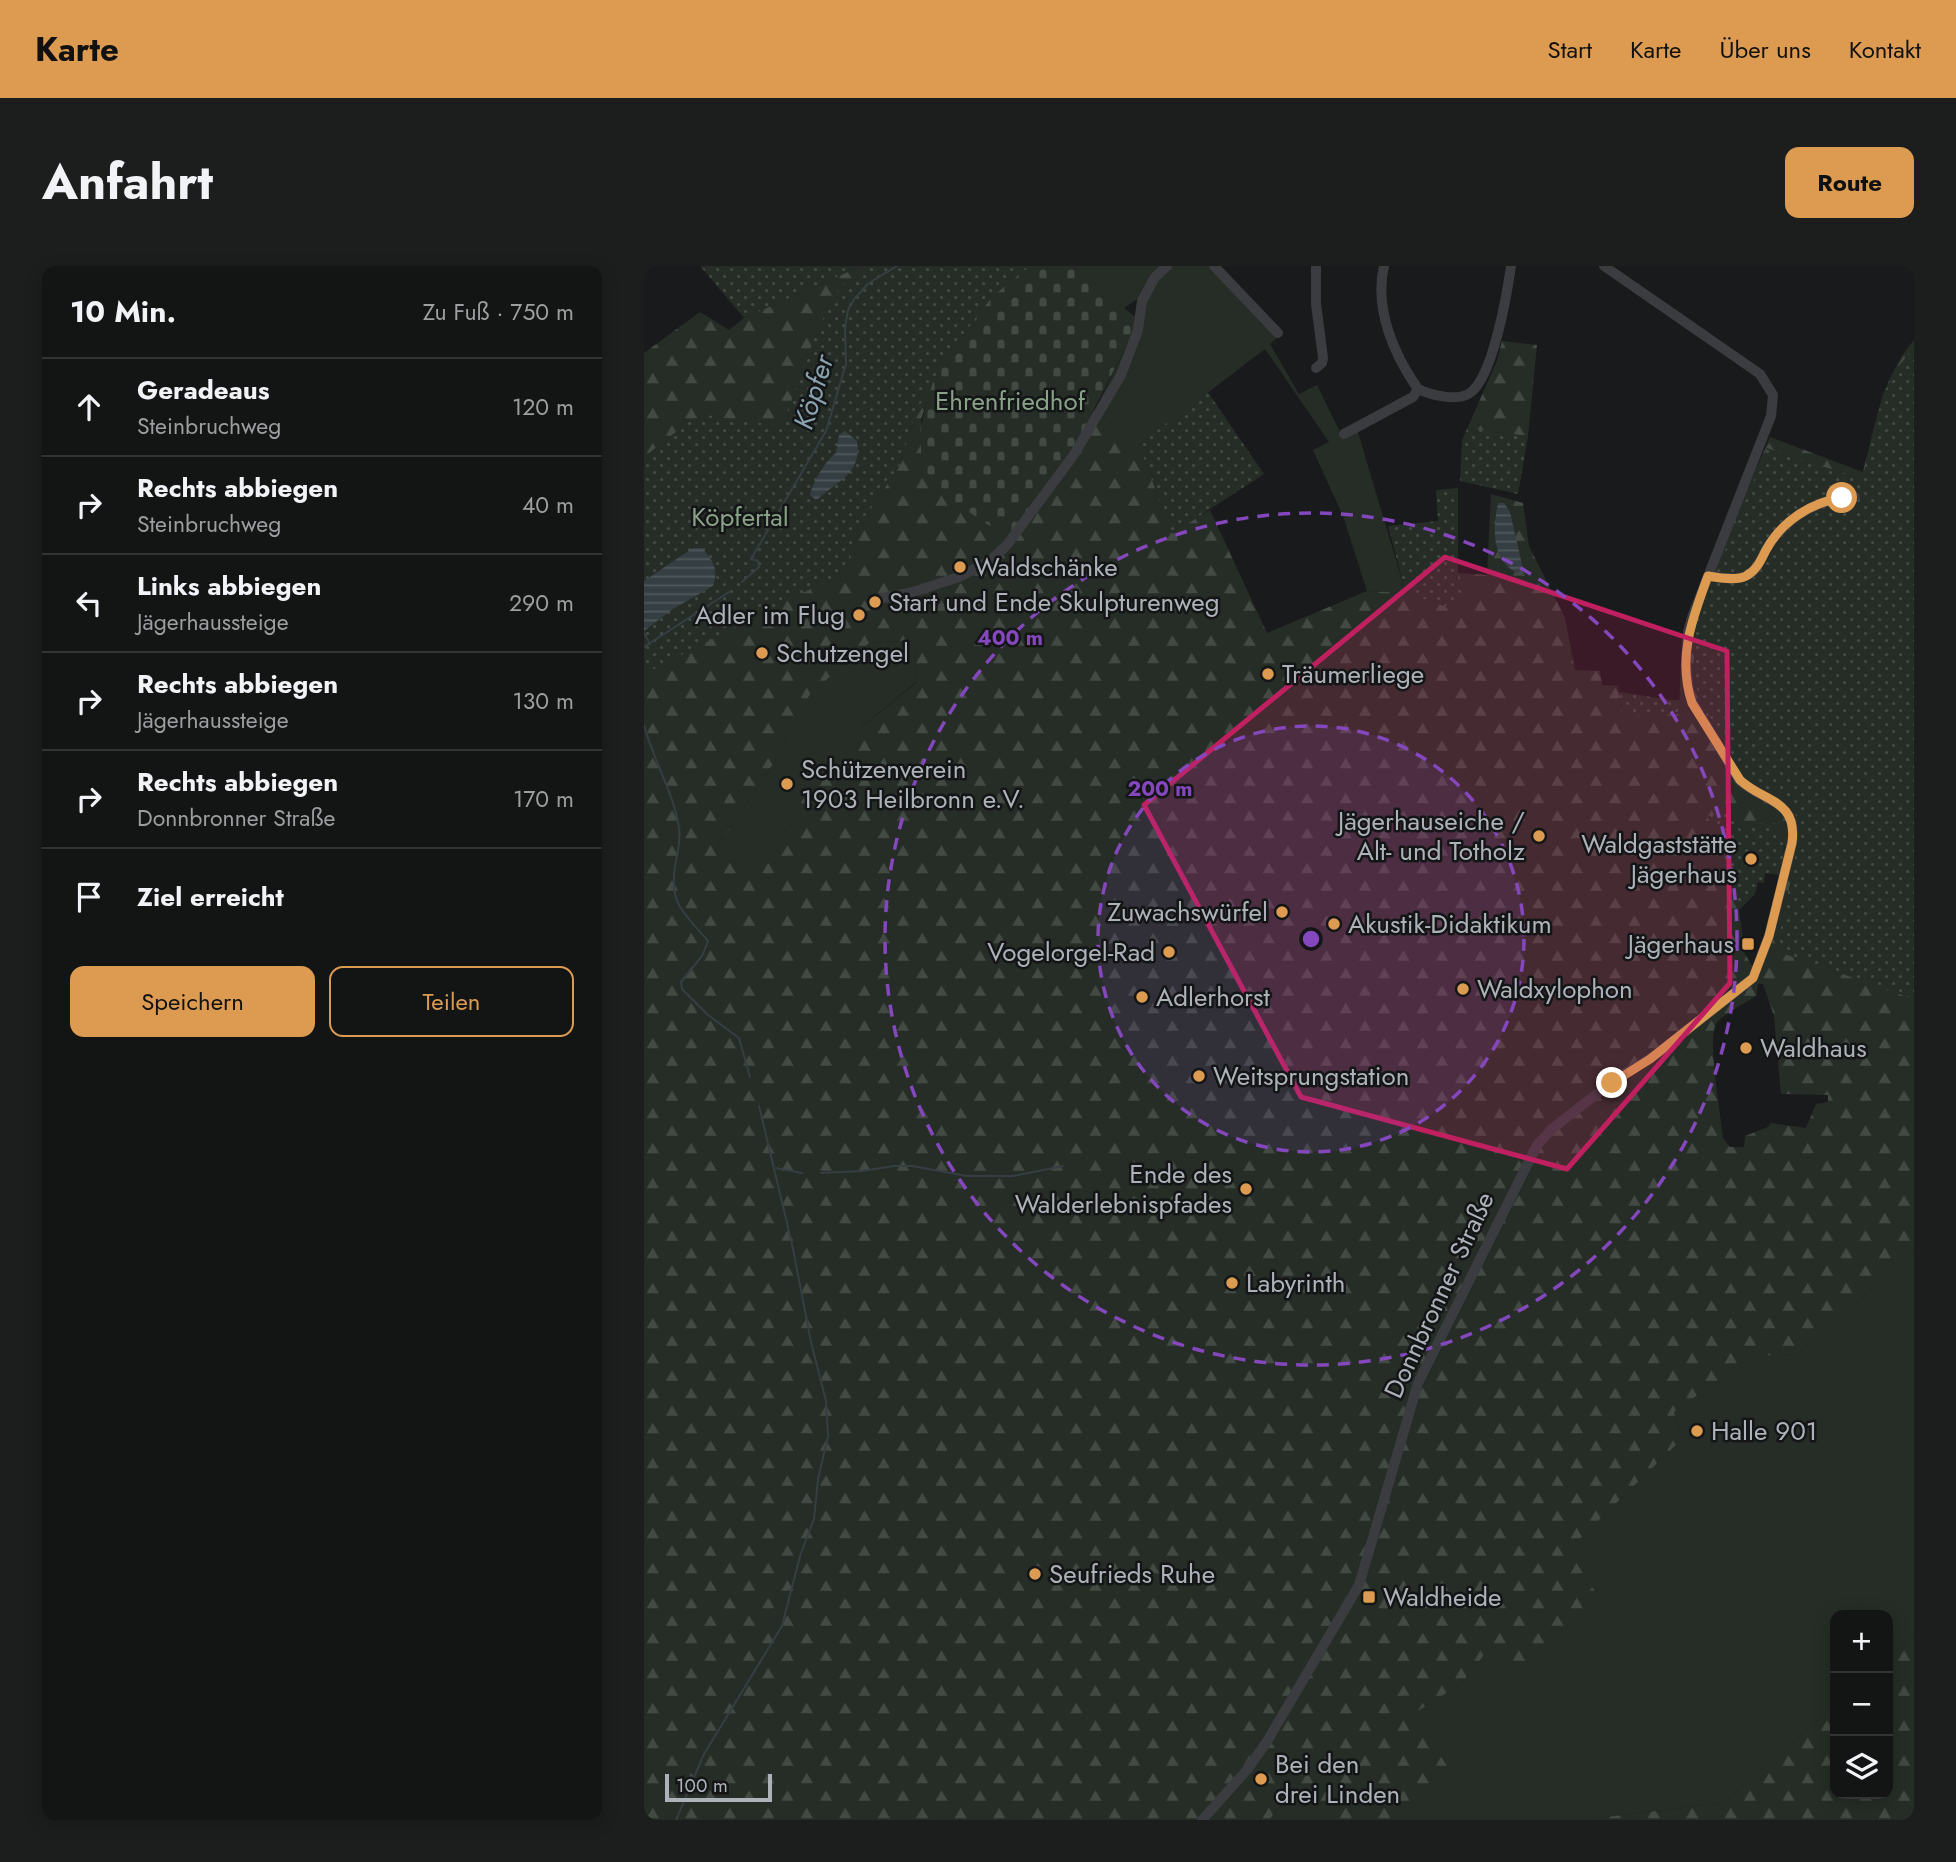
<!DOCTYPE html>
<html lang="de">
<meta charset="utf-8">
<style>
body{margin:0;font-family:Jost,sans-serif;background:#1c1d1d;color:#f1f3f6}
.controls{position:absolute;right:21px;bottom:21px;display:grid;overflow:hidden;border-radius:14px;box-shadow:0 4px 18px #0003}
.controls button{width:63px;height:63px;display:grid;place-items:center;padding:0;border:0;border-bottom:2px solid #323334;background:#131414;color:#f1f3f6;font:35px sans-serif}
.scale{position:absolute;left:21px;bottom:18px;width:107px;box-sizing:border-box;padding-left:7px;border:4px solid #adb2b9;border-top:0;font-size:19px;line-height:24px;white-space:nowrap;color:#adb2b9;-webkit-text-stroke:5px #141516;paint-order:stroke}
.stop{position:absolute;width:21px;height:21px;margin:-16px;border:5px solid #dc9b51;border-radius:50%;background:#fff}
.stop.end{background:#dc9b51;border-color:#fff;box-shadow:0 2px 7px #0008}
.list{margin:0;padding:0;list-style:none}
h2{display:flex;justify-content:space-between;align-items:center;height:91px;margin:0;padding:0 28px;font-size:30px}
h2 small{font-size:23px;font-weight:400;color:#9d9ea0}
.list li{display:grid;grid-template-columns:46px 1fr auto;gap:21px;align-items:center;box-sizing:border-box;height:98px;padding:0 28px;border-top:2px solid #323334}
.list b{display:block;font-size:26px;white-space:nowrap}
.list p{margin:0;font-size:23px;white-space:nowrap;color:#9d9ea0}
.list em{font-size:23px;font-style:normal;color:#9d9ea0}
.actions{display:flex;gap:14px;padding:21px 28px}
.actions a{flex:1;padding:16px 0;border:2px solid #dc9b51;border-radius:14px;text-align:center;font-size:24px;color:#dc9b51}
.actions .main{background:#dc9b51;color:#111}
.icon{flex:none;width:38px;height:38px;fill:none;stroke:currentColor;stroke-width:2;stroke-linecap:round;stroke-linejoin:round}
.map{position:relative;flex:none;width:1270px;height:1554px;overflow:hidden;border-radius:14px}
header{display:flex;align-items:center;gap:42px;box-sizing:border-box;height:98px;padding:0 35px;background:#dc9b51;color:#111}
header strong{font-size:33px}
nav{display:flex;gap:38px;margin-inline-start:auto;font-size:24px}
.intro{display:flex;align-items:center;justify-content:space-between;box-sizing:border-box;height:168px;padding:0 42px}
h1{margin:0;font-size:49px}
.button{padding:18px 32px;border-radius:14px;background:#dc9b51;color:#111;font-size:24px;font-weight:700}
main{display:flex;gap:42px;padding:0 42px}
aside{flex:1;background:#131414;border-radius:14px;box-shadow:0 4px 18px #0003}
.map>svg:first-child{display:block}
.grass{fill:#262d26}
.forest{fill:url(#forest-firs);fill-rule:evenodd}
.cemetery{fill:url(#cemetery-stones)}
.park{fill:url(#park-dots)}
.water{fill:url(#water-rules)}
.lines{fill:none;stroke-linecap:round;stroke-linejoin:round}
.stream{stroke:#353e43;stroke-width:2}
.minor{stroke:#3b3c40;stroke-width:10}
.route{stroke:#dc9b51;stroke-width:9}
.marked{fill:#c12060;fill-opacity:0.2;stroke:#c12060;stroke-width:5;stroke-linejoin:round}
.ring{fill:none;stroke:#8547be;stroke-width:3.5;stroke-dasharray:12 9}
.poi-dot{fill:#dc9b51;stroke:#141516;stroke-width:2.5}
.labels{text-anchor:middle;stroke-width:5;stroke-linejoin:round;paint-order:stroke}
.park-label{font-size:26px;fill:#89a187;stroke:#141516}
.poi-label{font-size:26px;fill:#adb2b9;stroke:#141516;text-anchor:start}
.street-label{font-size:26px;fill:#adb2b9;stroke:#141516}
.water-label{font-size:28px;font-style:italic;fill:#89a2af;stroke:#141516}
.centre{fill:#8547be;stroke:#141516;stroke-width:3.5}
.ring-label{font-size:21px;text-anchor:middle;font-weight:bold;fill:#8547be;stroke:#141516;stroke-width:5;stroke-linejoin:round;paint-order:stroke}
</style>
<header>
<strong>Karte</strong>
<nav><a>Start</a><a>Karte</a><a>Über uns</a><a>Kontakt</a></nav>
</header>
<div class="intro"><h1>Anfahrt</h1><a class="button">Route</a></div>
<main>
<aside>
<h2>10 Min.<small>Zu Fuß · 750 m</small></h2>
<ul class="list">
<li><svg class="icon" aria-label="ahead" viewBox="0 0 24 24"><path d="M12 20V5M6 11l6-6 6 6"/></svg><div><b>Geradeaus</b><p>Steinbruchweg</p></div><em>120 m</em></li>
<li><svg class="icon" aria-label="right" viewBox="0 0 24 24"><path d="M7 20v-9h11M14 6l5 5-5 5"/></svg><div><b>Rechts abbiegen</b><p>Steinbruchweg</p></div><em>40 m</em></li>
<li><svg class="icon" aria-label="left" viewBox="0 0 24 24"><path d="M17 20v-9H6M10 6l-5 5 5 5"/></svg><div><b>Links abbiegen</b><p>Jägerhaussteige</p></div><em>290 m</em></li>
<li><svg class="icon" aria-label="right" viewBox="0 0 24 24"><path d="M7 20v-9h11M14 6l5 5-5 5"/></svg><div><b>Rechts abbiegen</b><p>Jägerhaussteige</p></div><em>130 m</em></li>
<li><svg class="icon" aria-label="right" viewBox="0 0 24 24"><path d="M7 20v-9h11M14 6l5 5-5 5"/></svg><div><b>Rechts abbiegen</b><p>Donnbronner Straße</p></div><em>170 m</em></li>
<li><svg class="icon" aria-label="arrive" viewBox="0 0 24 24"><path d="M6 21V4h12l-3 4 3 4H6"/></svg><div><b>Ziel erreicht</b></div></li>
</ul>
<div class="actions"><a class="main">Speichern</a><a>Teilen</a></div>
</aside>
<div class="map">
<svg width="1270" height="1554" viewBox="0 0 1270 1554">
<defs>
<pattern id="forest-firs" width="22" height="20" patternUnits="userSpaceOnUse" patternTransform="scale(1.75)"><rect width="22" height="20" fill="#262d26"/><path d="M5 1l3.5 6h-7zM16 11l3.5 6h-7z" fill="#434943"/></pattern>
<pattern id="cemetery-stones" width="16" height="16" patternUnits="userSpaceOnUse" patternTransform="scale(1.75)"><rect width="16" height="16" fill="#262d26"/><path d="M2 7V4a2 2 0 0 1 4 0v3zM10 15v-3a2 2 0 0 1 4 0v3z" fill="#434943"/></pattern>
<pattern id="park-dots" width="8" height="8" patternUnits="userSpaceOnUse" patternTransform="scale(1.75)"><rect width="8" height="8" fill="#262d26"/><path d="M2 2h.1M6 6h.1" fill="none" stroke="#434943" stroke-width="1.8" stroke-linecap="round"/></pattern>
<pattern id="water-rules" width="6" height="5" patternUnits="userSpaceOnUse" patternTransform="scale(1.75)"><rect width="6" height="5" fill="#353e43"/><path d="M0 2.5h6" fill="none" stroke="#50585c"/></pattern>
</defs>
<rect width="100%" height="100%" fill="#191a1b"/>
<g class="grass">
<polygon points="428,0 575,0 638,67 626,78 655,128 673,119 698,170 713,163 762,327 723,325 699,250 669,184 685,176 621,83 495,179 451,144 492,61 490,50 498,39 501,28 480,42"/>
<polygon points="271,374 272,416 209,468 152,554 100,604 71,585 135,489 143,469 165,428 225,377"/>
<polygon points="1270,986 1270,1369 1244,1392 1244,1349 1191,1349 1191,1439 1080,1537 936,1554 755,1554 793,1527 771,1447 818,1417 840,1389 955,1332 923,1284 1037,1174 1030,1146 1108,1089 1154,1088"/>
<polygon points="644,1529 680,1554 625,1554"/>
</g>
<g class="forest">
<path d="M217,0H290L251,207L259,190L257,186L269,158V148L312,62L277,153L278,201L451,144L495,179L528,267L566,244L623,367L723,325L762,327L801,340L814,307L843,309L847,228L879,237L885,280L921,352L931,404L956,405L958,419L974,420L978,450L1035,447L1037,397L1043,359L1126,171L1219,206C1232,157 1237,113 1270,74V986L1154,1088L1108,1090L1030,1146L1037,1174L924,1284L956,1333L870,1413L840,1389L818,1417L771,1447L804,1502L794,1527L755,1554H680L644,1529L625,1554H0V87L56,46L85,64L100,52ZM271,374L272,417L209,468L148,548L152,554L100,604L71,585L135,489L143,469L166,428L225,377ZM1064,550L1098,567L1118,557L1141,580L1130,640L1110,703L1101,688L1094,635L1088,622L1087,610L1076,573ZM1114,718H1119L1130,750L1137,828L1184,829V836L1172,838L1162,862L1127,857L1124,861L1101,870L1100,881H1086L1079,872C1077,850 1063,774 1072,758C1077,749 1103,736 1112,730Z"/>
<polygon points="858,75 893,79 884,170 823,163 853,95"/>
<polygon points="1270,1369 1270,1554 936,1554 1080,1537 1191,1439 1191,1528 1244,1528 1244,1392"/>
</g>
<polygon class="cemetery" points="380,0 428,0 490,50 492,61 425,192 364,272 310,236 278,201 276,162 294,98 351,25"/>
<g class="park">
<polygon points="56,0 217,0 100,52"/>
<polygon points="220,0 386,0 349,30 303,89 272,146 255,201 213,263 204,295 196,308 0,408 0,191 43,157 62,149 138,160 172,67 194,24"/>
<polygon points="1270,81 1270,733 1132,685 1158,559 1147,542 1130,526 1105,517 1056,434 1049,408 1052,356 1123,182 1218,213 1239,128 1254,101"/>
<polygon points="563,125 620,208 528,268 495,179"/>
<polygon points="823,163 884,170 874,228 816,215 818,174"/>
<polygon points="814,222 814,307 823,327 801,340 762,327 744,260 794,255 792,224"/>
<polygon points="975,426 1027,434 1036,434 1035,448 978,450"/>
<path d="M1088,547L1098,566L1118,557H1130C1145,572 1139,590 1136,609L1121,607L1120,617L1114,616L1111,628L1095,644L1076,574L1063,550Z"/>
</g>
<g class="water">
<path d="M201,165L213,175C219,207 193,215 174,233H171L166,229C169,216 181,195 192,187L195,169Z"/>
<path d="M854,237H860L866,246L879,303L873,307C847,294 849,262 854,237Z"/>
<path d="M49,282H58C69,294 75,304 69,320L29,343L0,365V315Z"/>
</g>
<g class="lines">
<g class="stream">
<polyline points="98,316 115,301 114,295 107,293 182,165 202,98 201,62 204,44 211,32 225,17 253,0"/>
<polyline points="0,367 6,378"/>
<polyline points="0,381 85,326"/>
<path d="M0,459C9,494 30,527 35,562C37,574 33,589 31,600C25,640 41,647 64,675L58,690L37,716L38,723L64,749L95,772L106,811"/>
<polyline points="132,902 158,907"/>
<polyline points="177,907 218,905 250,900 268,900 323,910 369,910 419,900"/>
<polyline points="32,1554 60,1488 138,1360 156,1290 170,1253 174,1213 184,1170 182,1135 167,1076 148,978 115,840"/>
</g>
<g class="minor">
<polyline points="570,0 634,67"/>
<polyline points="672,0 672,38 679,92 678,97 672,102"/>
<path d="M740,0C730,43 750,89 774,123"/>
<path d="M774,123C787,129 813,136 826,127C849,111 863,28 867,0"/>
<polyline points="700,168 769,131 774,123"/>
<path d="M1064,310C1075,311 1091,315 1102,310C1115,304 1117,291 1124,280C1145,249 1175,233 1211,231"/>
<polyline points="235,333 269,326 315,311 346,295 363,279 429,190 477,109 494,64 498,35 511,11 523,0"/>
<path d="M558,1554L603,1504L622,1477L715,1319L774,1117L893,879L908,863L933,843L981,807L1006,793L1109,712L1125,670L1148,577C1155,534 1119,536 1095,514L1049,437L1045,426L1042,397L1044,366L1048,351L1127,150L1129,129L1116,108L960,0"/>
</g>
</g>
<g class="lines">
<path class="route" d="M968,817L1006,793L1109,712L1125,670L1148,577C1154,533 1119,536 1096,514L1048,437C1033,392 1048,353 1064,310C1075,312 1092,315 1102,310C1113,304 1117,294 1122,284C1137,256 1167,236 1198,232"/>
</g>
<path class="marked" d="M801,291L1083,385L1086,717L923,903L657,831L500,539Z"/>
<circle cx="667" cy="673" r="213" fill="#8547be" fill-opacity=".12"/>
<g class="ring">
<circle cx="667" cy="673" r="213"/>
<circle cx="667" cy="673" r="426"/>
</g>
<g class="poi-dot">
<circle cx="316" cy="301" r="7"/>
<circle cx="231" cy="336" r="7"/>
<circle cx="215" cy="349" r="7"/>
<circle cx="118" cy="387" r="7"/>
<circle cx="624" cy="408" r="7"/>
<circle cx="143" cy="518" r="7"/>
<circle cx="895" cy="570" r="7"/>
<circle cx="1107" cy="593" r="7"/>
<circle cx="638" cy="646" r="7"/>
<circle cx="690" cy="658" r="7"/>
<rect x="1097" y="671" width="14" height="14" rx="3.5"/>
<circle cx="525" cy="686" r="7"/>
<circle cx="819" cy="723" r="7"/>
<circle cx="498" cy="731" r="7"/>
<circle cx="1102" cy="782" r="7"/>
<circle cx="555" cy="810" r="7"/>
<circle cx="602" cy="923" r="7"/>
<circle cx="588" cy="1017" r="7"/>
<circle cx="1053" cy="1165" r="7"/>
<circle cx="391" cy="1308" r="7"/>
<rect x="718" y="1324" width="14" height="14" rx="3.5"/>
<circle cx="617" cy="1513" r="7"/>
</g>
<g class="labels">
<g class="park-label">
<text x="366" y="144">Ehrenfriedhof</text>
<text x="96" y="260">Köpfertal</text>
</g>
<g class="poi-label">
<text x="330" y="310">Waldschänke</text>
<text x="245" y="345">Start und Ende Skulpturenweg</text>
<text x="201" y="358" text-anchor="end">Adler im Flug</text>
<text x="132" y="396">Schutzengel</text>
<text x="638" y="417">Träumerliege</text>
<text x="157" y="512">Schützenverein<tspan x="157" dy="30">1903 Heilbronn e.V.</tspan></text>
<text x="881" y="564" text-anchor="end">Jägerhauseiche /<tspan x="881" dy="30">Alt- und Totholz</tspan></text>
<text x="1093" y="587" text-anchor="end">Waldgaststätte<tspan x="1093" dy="30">Jägerhaus</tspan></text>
<text x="624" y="655" text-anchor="end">Zuwachswürfel</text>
<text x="704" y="667">Akustik-Didaktikum</text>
<text x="1090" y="687" text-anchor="end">Jägerhaus</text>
<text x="511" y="695" text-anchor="end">Vogelorgel-Rad</text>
<text x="833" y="732">Waldxylophon</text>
<text x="512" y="740">Adlerhorst</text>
<text x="1116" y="791">Waldhaus</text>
<text x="569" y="819">Weitsprungstation</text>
<text x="588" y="917" text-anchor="end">Ende des<tspan x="588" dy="30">Walderlebnispfades</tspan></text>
<text x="602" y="1026">Labyrinth</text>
<text x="1067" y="1174">Halle 901</text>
<text x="405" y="1317">Seufrieds Ruhe</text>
<text x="739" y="1340">Waldheide</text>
<text x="631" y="1507">Bei den<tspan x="631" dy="30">drei Linden</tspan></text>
</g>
<g class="street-label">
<text transform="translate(795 1029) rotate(-65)" y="9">Donnbronner Straße</text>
</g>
<g class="water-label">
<text transform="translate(169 126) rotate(-73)" y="10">Köpfer</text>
</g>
</g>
<circle cx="667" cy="673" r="10" class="centre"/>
<g class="ring-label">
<text x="366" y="379">400 m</text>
<text x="516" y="530">200 m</text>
</g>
</svg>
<div class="controls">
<button>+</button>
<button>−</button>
<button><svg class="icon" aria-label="layers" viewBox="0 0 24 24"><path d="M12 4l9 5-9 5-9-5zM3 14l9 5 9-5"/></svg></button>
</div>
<div class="scale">100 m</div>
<div class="stop" style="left:1198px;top:232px"></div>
<div class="stop end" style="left:968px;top:817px"></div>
</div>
</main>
